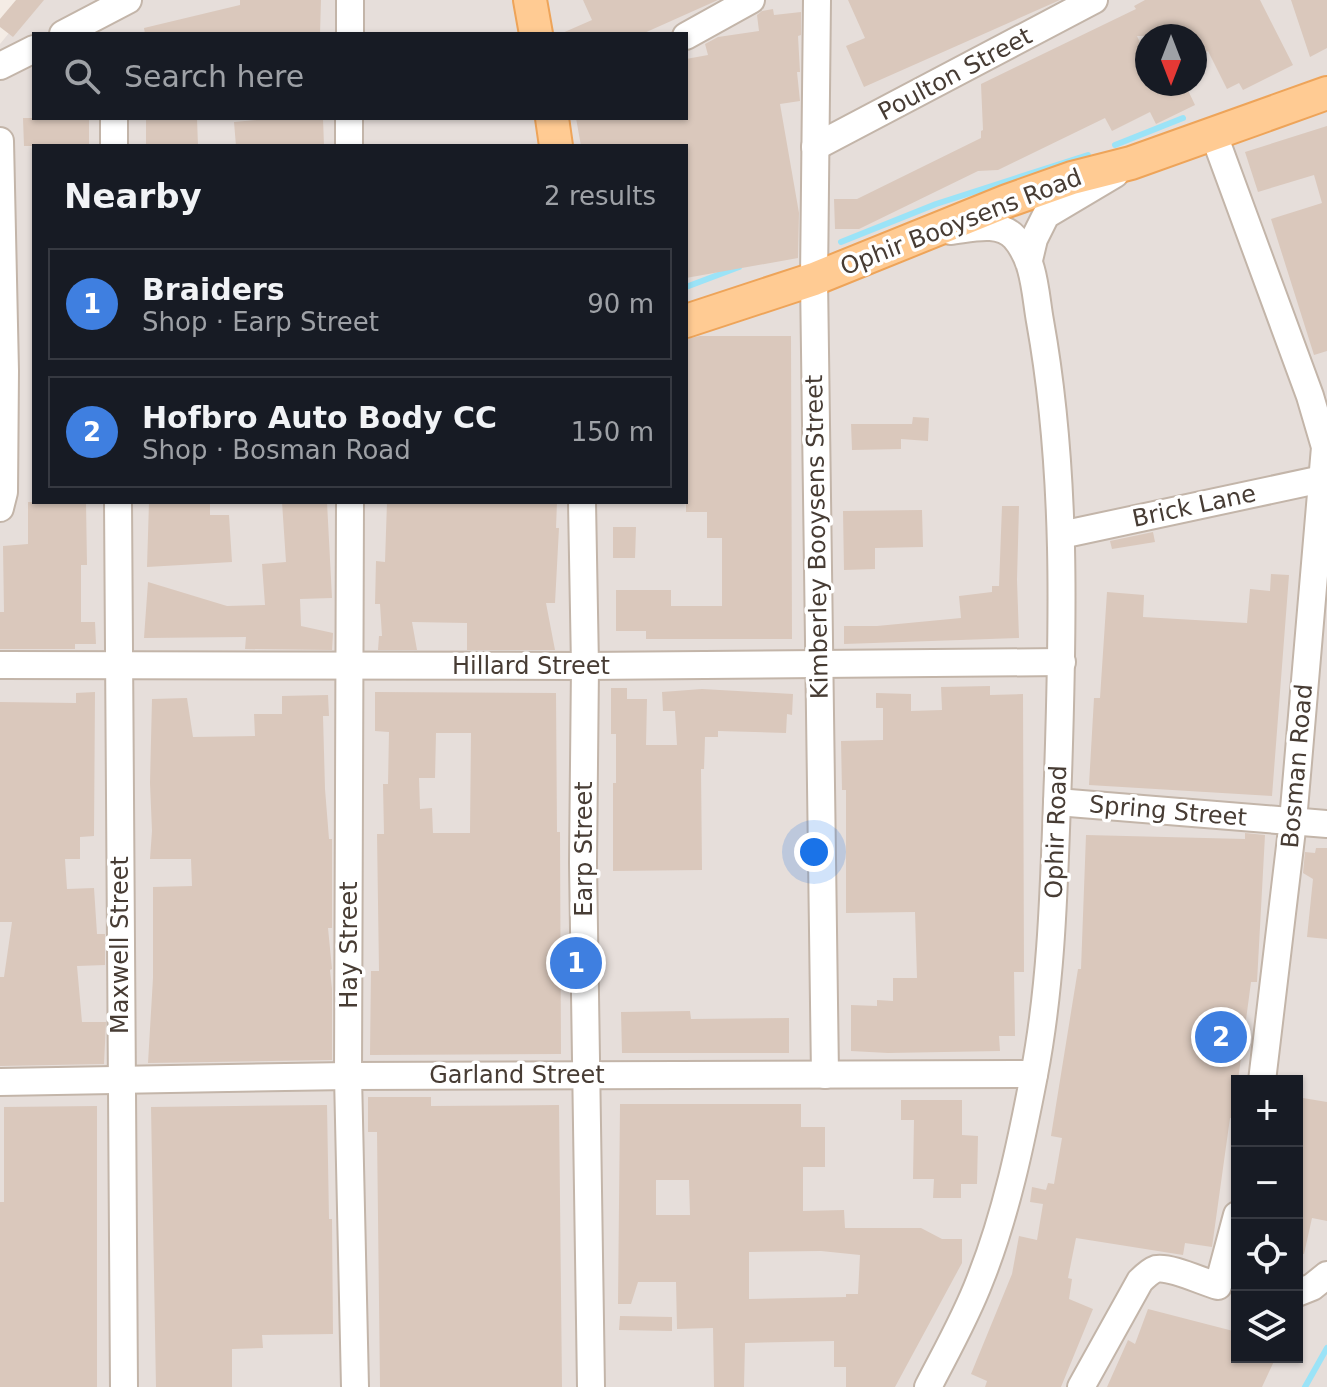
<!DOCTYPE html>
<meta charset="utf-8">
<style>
body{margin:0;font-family:"DejaVu Sans",sans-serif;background:#20242c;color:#f1f3f6}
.controls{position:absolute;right:24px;bottom:24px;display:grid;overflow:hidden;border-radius:0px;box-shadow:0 2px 6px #0004}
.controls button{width:72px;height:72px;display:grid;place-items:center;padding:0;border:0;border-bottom:2px solid #363941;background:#171b24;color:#f1f3f6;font:40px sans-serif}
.compass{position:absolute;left:1135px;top:24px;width:72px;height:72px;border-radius:50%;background:#171b24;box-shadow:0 2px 6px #0004;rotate:180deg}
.you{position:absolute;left:814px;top:852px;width:28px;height:28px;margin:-20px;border:6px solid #fff;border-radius:50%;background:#1a73e8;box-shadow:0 0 0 12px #1a73e833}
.badge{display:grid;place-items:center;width:52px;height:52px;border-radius:50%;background:#b45309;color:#fff;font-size:26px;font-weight:700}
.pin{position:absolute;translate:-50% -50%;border:4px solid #fff;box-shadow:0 2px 8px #0006}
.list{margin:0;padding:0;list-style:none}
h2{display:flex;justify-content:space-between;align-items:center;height:104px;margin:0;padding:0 32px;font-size:34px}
h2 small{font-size:26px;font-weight:400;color:#9ea1a6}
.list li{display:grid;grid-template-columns:52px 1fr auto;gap:24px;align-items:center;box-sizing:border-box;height:112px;margin:0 16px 16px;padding:0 16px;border:2px solid #363941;border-radius:0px}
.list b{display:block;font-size:30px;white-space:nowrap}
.list p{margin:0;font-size:26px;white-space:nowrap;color:#9ea1a6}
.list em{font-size:26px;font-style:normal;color:#9ea1a6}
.icon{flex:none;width:44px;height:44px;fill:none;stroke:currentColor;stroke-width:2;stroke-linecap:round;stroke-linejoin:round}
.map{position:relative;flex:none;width:1327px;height:1387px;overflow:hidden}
.search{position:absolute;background:#171b24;box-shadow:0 2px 6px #0004;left:32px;top:32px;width:656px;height:88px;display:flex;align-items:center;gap:20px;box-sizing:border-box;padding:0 28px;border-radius:0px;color:#9ea1a6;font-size:30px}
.panel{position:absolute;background:#171b24;box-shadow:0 2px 6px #0004;left:32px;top:144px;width:656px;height:360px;border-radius:0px}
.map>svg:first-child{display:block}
.industrial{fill:#e6deda;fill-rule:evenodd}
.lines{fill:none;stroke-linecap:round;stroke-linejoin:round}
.stream{stroke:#9be3f7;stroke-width:6}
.building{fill:#dac8bc;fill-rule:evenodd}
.minor-casing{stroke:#c3b5a9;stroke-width:30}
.major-casing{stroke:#eea459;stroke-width:36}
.minor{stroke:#fff;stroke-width:26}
.major{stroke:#ffcb93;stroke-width:32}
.labels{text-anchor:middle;stroke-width:7;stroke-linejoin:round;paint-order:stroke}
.street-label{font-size:24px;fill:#473c34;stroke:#fff}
</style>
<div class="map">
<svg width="1327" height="1387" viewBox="0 0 1327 1387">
<rect width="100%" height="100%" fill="#f4ece5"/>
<path class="industrial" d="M36,0H1327V1387H0V44ZM34,34H686V118H34ZM1147,36H1195V84H1147ZM34,146H686V502H34ZM1237,1081H1297V1357H1237Z"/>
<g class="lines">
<g class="stream">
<polyline points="1115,145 1183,118"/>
<polyline points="841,242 936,204 1088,155"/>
<polyline points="686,287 739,267"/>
<polyline points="1305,1387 1327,1348"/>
</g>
</g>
<g class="building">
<polygon points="16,0 44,0 13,37 0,27 0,19"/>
<polygon points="240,0 321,0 320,34 145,34 144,28 240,5"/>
<polygon points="583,0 718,0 642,34 560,34 592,20"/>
<polygon points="848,0 1060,0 864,87 846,46 865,38"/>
<polygon points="1145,0 1260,0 1293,65 1243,90 1239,83 1227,89 1208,51 1195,58 1195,36 1137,36 1147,57 1147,84 1185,84 1195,105 1156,124 1150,112 1112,131 1105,118 998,170 978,171 859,229 835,229 834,199 857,199 981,138 981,131 983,130 981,84 1136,9 1134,6"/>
<polygon points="1291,0 1327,0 1327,48 1310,57"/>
<polygon points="773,9 774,15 801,12 801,35 798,36 800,72 797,72 800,101 780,104 799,213 798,258 686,278 686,146 581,146 576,118 686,118 686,59 708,55 705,44 718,37 759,31 757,15 762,11"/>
<polygon points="23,118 89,118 89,146 24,146"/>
<polygon points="146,118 197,118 198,146 146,146"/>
<polygon points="278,118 323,118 324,146 236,146 234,122"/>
<polygon points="1327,126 1327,351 1314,355 1271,219 1322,203 1314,175 1258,192 1245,152"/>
<polygon points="700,336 791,336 792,639 646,639 646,631 616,631 616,590 671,590 671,606 722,606 722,538 707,538 707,512 686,512 686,339"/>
<polygon points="913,417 929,418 928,441 901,439 901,449 852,450 851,424 912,424"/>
<polygon points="28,502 86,502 87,565 81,565 81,622 95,622 96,644 75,644 75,649 0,649 0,612 4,612 3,546 28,544"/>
<polygon points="149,502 210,502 210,515 229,515 232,562 147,567"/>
<polygon points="282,502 327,502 332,598 300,599 301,626 333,633 332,650 245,649 246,637 144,638 148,582 227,606 265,605 262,564 286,562"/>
<polygon points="387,502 557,502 556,528 559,528 555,603 546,603 555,650 467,650 467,623 412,622 417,650 378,650 379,636 382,636 380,604 375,604 376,561 385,562"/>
<polygon points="1002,506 1019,506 1017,580 1019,638 844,644 844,626 877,626 961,618 959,596 992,592 992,586 999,586"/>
<polygon points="922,510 923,547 875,548 875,569 844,570 843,511"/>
<polygon points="613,527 636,527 635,558 613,558"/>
<polygon points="1153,532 1155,542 1112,549 1110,541"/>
<polygon points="1271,574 1289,575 1272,796 1089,785 1094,698 1100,698 1107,592 1144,595 1143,617 1247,623 1250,589 1270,591"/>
<polygon points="990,686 990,695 1023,694 1024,972 1014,972 1015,1036 999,1036 1000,1051 888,1053 851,1051 851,1005 877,1006 877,1000 893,1001 893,978 917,978 915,912 846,913 846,790 842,790 841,741 883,740 883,708 876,708 876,693 911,694 911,711 942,710 941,687"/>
<polygon points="611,688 627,688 627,699 647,699 646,745 677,745 675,711 663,711 662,692 702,689 793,694 792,715 787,714 786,733 718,731 718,737 705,737 704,769 701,769 702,870 613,871 613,783 616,783 616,734 611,734"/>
<polygon points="95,692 94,836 80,837 80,859 65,859 67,889 94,888 97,934 105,934 105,965 77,966 82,1022 106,1022 104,1064 0,1066 0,977 4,977 12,922 0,922 0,702 76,703 76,693"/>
<path d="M375,692L556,693L557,832H560L561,1054L370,1055L371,971H379L377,834H384L383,784H388L389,732L375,731ZM436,733H471L470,833H433L432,808L420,809L419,778H435Z"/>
<polygon points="328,695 329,716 323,716 325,789 329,839 332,839 332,928 328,928 332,969 330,970 332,989 332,1060 148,1063 153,978 153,887 192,886 191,859 150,859 152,831 150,783 152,699 187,698 193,737 255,736 254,714 282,714 282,696"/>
<polygon points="1245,833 1265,835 1257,982 1251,982 1233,1118 1230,1118 1212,1247 1185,1243 1183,1255 1076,1238 1068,1278 1072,1279 1069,1299 1093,1309 1061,1387 985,1387 987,1381 971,1374 1012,1274 1019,1236 1037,1240 1043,1204 1030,1202 1032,1187 1046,1190 1048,1183 1054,1184 1062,1138 1051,1136 1078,969 1081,969 1086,835 1245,839"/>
<polygon points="1316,848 1327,848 1327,939 1307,937 1313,879 1303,873 1305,852 1315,853"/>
<polygon points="690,1011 691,1019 789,1018 789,1053 622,1053 621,1012"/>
<polygon points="368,1097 431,1097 431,1106 559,1105 562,1387 380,1387 377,1132 368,1132"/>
<polygon points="1297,1097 1327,1102 1327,1221 1312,1218 1304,1254 1297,1253"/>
<polygon points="901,1100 962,1100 962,1135 978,1136 977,1184 961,1184 961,1198 933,1198 934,1179 913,1179 914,1120 901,1120"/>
<path d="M620,1104H801V1127H825V1167H803V1211L844,1210L845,1228H921L942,1239H962V1263L895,1387H846V1367H834V1341L745,1343L744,1387H714L713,1328L677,1329L676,1282H638L631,1304H618ZM656,1180H689L690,1215H656ZM821,1251L860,1255L858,1294H846V1297L749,1299V1252Z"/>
<polygon points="327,1105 329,1219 332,1219 333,1334 262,1335 263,1348 232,1349 232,1387 156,1387 151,1107"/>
<polygon points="97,1106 97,1387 0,1387 0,1202 4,1202 4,1107"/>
<polygon points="1148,1309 1237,1332 1237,1357 1276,1357 1262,1387 1107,1387 1128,1340 1135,1344"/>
<polygon points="620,1316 672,1317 672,1331 619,1330"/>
</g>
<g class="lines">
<defs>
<g id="minor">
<polyline points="350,0 350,34"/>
<polyline points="817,0 814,279 825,1075"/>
<polyline points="63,34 128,0"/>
<polyline points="686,36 751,0"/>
<polyline points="0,66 34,49"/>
<polyline points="114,118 114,146"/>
<polyline points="1214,135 1310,396 1325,447 1293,821 1262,1081"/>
<polyline points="0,141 5,371 4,492 0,508"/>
<polyline points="349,146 349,118"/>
<polyline points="815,147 1094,0"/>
<polyline points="1029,260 1034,239 1046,215 1115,174"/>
<polyline points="118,502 124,1387"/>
<polyline points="350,502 348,1076 355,1387"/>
<polyline points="582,502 585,666 583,863 591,1387"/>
<polyline points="1061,535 1327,478"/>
<polyline points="0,665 585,666 1062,662"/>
<polyline points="1057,802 1327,824"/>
<polyline points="0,1082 348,1076 1034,1074"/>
<polyline points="1297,1293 1312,1287 1327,1275"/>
<path d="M928,1387C946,1352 966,1317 980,1280C1006,1215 1021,1143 1034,1075C1053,976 1054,876 1058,776C1063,624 1067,471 1040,321C1035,293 1035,261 1015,238C999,220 970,229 950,231"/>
<path d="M1081,1387L1140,1281C1144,1277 1150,1271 1156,1269C1170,1266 1203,1282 1218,1286L1237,1215"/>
</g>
<g id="major">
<polyline points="530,0 536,34"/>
<polyline points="552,118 556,146"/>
<polyline points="686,321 814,279 1007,201 1072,178 1131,163 1327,93"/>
</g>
</defs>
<use href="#minor" class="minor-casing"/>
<use href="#major" class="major-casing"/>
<use href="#minor" class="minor"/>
<use href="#major" class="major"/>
</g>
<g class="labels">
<g class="street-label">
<text transform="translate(955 74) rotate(-28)" y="8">Poulton Street</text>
<text transform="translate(961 222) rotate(-21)" y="8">Ophir Booysens Road</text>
<text transform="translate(1194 506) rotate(-12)" y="8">Brick Lane</text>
<text transform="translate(817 537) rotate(-91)" y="8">Kimberley Booysens Street</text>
<text x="531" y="674">Hillard Street</text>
<text transform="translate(1297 766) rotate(-85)" y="8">Bosman Road</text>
<text transform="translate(1168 811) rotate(5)" y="8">Spring Street</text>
<text transform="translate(1056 832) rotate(-88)" y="8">Ophir Road</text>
<text transform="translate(584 849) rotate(-90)" y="8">Earp Street</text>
<text transform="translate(120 945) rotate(-90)" y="8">Maxwell Street</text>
<text transform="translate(349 945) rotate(-90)" y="8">Hay Street</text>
<text x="517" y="1083">Garland Street</text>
</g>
</g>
</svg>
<div class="controls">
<button>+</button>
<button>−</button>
<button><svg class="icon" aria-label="locate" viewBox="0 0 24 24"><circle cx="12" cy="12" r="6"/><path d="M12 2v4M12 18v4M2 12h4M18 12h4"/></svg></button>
<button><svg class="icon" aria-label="layers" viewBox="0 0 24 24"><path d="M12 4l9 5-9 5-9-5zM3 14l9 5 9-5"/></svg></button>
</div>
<svg class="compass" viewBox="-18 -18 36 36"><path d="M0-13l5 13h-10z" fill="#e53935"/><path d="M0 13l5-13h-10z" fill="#9ea1a6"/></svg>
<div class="you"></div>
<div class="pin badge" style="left:576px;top:963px;background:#3f7fe0">1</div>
<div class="pin badge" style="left:1221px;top:1037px;background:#3f7fe0">2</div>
<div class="search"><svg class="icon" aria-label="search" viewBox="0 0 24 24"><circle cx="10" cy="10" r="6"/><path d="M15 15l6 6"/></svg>Search here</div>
<section class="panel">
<h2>Nearby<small>2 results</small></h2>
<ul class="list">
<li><span class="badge" style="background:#3f7fe0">1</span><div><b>Braiders</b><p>Shop · Earp Street</p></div><em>90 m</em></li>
<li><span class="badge" style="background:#3f7fe0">2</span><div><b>Hofbro Auto Body CC</b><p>Shop · Bosman Road</p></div><em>150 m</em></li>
</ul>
</section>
</div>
